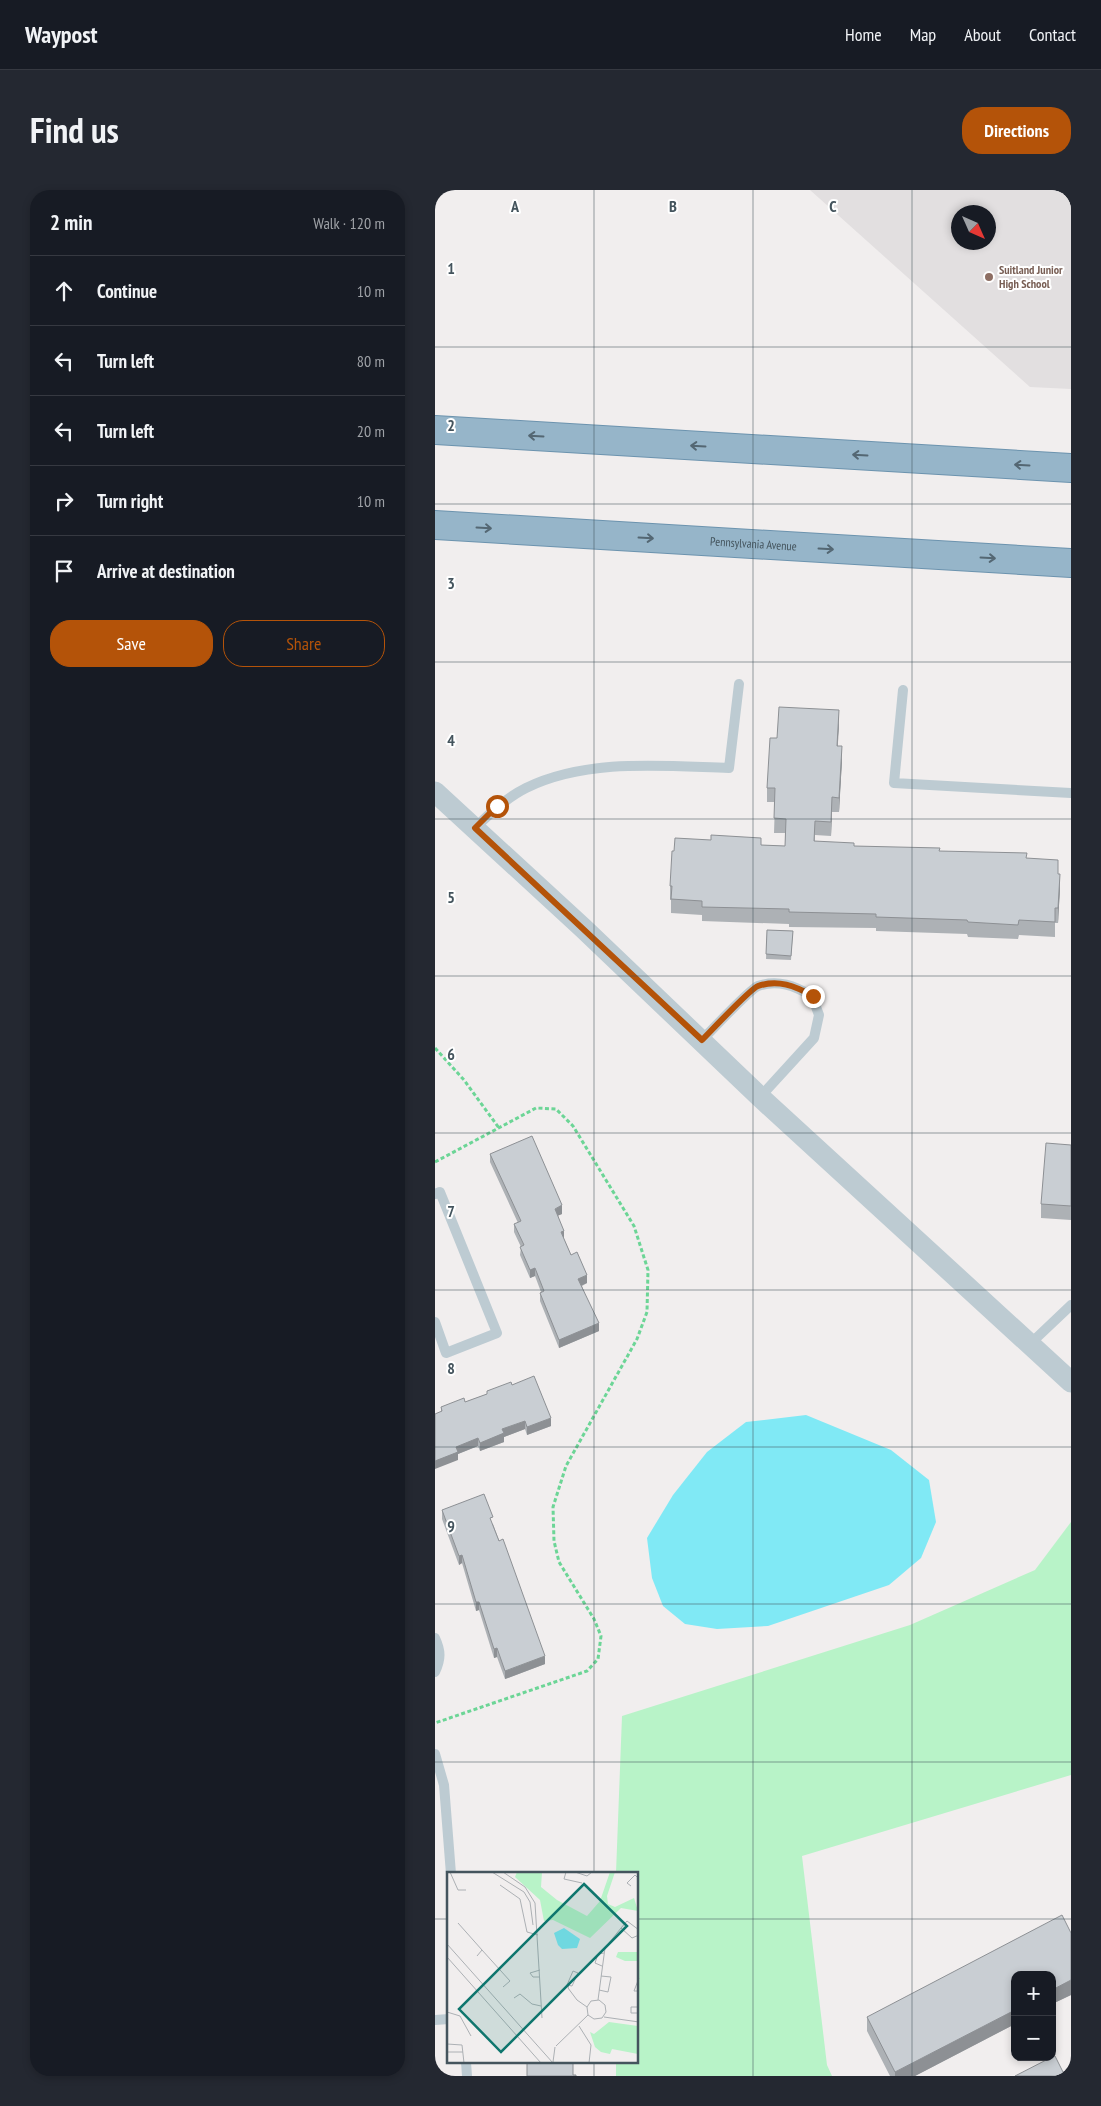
<!DOCTYPE html>
<meta charset="utf-8">
<style>
body{margin:0;font-family:"PT Sans Narrow",sans-serif;background:#242831;color:#f1f3f6}
.controls{position:absolute;right:15px;bottom:15px;display:grid;overflow:hidden;border-radius:10px;box-shadow:0 2px 8px #0003}
.controls button{width:45px;height:45px;display:grid;place-items:center;padding:0;border:0;border-bottom:1px solid #363941;background:#171b24;color:#f1f3f6;font:25px sans-serif}
.compass{position:absolute;left:516px;top:15px;width:45px;height:45px;border-radius:50%;background:#171b24;box-shadow:0 2px 8px #0003;rotate:135deg}
.stop{position:absolute;width:15px;height:15px;margin:-11px;border:4px solid #b45309;border-radius:50%;background:#fff}
.stop.end{background:#b45309;border-color:#fff;box-shadow:0 1px 5px #0008}
.list{margin:0;padding:0;list-style:none}
h2{display:flex;justify-content:space-between;align-items:center;height:65px;margin:0;padding:0 20px;font-size:21px}
h2 small{font-size:16px;font-weight:400;color:#9ea1a6}
.list li{display:grid;grid-template-columns:32px 1fr auto;gap:15px;align-items:center;box-sizing:border-box;height:70px;padding:0 20px;border-top:1px solid #363941}
.list b{display:block;font-size:19px;white-space:nowrap}
.list em{font-size:16px;font-style:normal;color:#9ea1a6}
.actions{display:flex;gap:10px;padding:15px 20px}
.actions a{flex:1;padding:11px 0;border:1px solid #b45309;border-radius:20px;text-align:center;font-size:18px;color:#b45309}
.actions .main{background:#b45309;color:#fff}
.icon{flex:none;width:28px;height:28px;fill:none;stroke:currentColor;stroke-width:2;stroke-linecap:round;stroke-linejoin:round}
.map{position:relative;flex:none;width:636px;height:1886px;overflow:hidden;border-radius:20px}
header{display:flex;align-items:center;gap:30px;box-sizing:border-box;height:70px;padding:0 25px;background:#171b24;border-bottom:1px solid #363941}
header strong{font-size:24px}
nav{display:flex;gap:28px;margin-inline-start:auto;font-size:18px}
.intro{display:flex;align-items:center;justify-content:space-between;box-sizing:border-box;height:120px;padding:0 30px}
h1{margin:0;font-size:35px}
.button{padding:12px 22px;border-radius:20px;background:#b45309;color:#fff;font-size:18px;font-weight:700}
main{display:flex;gap:30px;padding:0 30px}
aside{flex:1;background:#171b24;border-radius:20px;box-shadow:0 2px 8px #0003}
.map>svg:first-child{display:block}
.education{fill:#e2dfe0;fill-rule:evenodd}
.green{fill:#b8f3c8}
.water{fill:#80e9f5}
.lines{fill:none;stroke-linecap:round;stroke-linejoin:round}
.trunk-casing{stroke:#6c93ae;stroke-width:30}
.path{stroke:#6cd596;stroke-width:3;stroke-dasharray:4 2.5;stroke-linecap:butt}
.service{stroke:#bdcbd2;stroke-width:10}
.minor{stroke:#bdcbd2;stroke-width:21}
.trunk{stroke:#96b5c9;stroke-width:28}
.wall{fill:#adb1b5}
.shaded-wall{fill:#8d9094}
.building{fill:#c9ced3;stroke:#8d9094}
.oneway{stroke:#546773}
.route{stroke:#b45309;stroke-width:6}
.grid{fill:none;stroke:#44545d;stroke-width:1;stroke-opacity:0.55}
.education-dot{fill:#8d6e63;stroke:#fff;stroke-width:2}
.labels{text-anchor:middle;stroke-width:4;stroke-linejoin:round;paint-order:stroke}
.education-label{font-size:12px;font-weight:bold;fill:#785e54;stroke:#fff;text-anchor:start}
.street-label{font-size:12px;fill:#44545d;stroke:#fff}
.inset-road{fill:none;stroke:#acb0b4;stroke-width:1}
.view{fill:#0f766e;fill-opacity:0.15;stroke:#0f766e;stroke-width:2.5}
.inset-edge{fill:none;stroke:#44545d;stroke-width:2.5}
.grid-label{font-size:16px;text-anchor:middle;font-weight:bold;fill:#44545d;stroke:#fff;stroke-width:4;stroke-linejoin:round;paint-order:stroke}
</style>
<header>
<strong>Waypost</strong>
<nav><a>Home</a><a>Map</a><a>About</a><a>Contact</a></nav>
</header>
<div class="intro"><h1>Find us</h1><a class="button">Directions</a></div>
<main>
<aside>
<h2>2 min<small>Walk · 120 m</small></h2>
<ul class="list">
<li><svg class="icon" aria-label="ahead" viewBox="0 0 24 24"><path d="M12 20V5M6 11l6-6 6 6"/></svg><div><b>Continue</b></div><em>10 m</em></li>
<li><svg class="icon" aria-label="left" viewBox="0 0 24 24"><path d="M17 20v-9H6M10 6l-5 5 5 5"/></svg><div><b>Turn left</b></div><em>80 m</em></li>
<li><svg class="icon" aria-label="left" viewBox="0 0 24 24"><path d="M17 20v-9H6M10 6l-5 5 5 5"/></svg><div><b>Turn left</b></div><em>20 m</em></li>
<li><svg class="icon" aria-label="right" viewBox="0 0 24 24"><path d="M7 20v-9h11M14 6l5 5-5 5"/></svg><div><b>Turn right</b></div><em>10 m</em></li>
<li><svg class="icon" aria-label="arrive" viewBox="0 0 24 24"><path d="M6 21V4h12l-3 4 3 4H6"/></svg><div><b>Arrive at destination</b></div></li>
</ul>
<div class="actions"><a class="main">Save</a><a>Share</a></div>
</aside>
<div class="map">
<svg width="636" height="1886" viewBox="0 0 636 1886">
<rect width="100%" height="100%" fill="#f1eeee"/>
<path class="education" d="M375,0H636V199L595,197ZM524,22H554V52H524Z"/>
<polygon class="green" points="636,1332 636,1585 367,1666 392,1875 397,1886 181,1886 181,1872 202,1872 202,1684 181,1683 187,1526 475,1435 600,1380"/>
<polygon class="water" points="371,1225 456,1260 494,1290 501,1332 486,1368 454,1395 333,1436 282,1439 250,1434 228,1416 217,1388 212,1348 238,1305 272,1262 311,1232"/>
<g class="lines">
<defs>
<g id="trunk">
<polyline points="0,240 636,278"/>
<path id="s1" d="M0,335L636,373"/>
</g>
</defs>
<use href="#trunk" class="trunk-casing"/>
<g class="path">
<polyline points="0,858 29,890 64,938"/>
<polyline points="0,972 101,918 121,919 138,936 199,1036 213,1080 212,1122 202,1149 131,1276 118,1317 119,1351 124,1372 159,1429 166,1446 163,1469 152,1481 0,1533"/>
</g>
<g class="service">
<polyline points="468,500 459,593 636,603"/>
<path d="M40,638C55,623 71,608 91,598C152,568 228,576 294,578L304,494"/>
<path d="M267,850C276,841 315,799 323,796C343,789 360,796 377,806L384,825L379,848L325,907"/>
<polyline points="0,1004 5,1002 62,1143 11,1163 0,1132"/>
<polyline points="595,1154 636,1115"/>
<path d="M0,1448C6,1461 6,1469 0,1482"/>
<polyline points="0,1564 9,1595 16,1684"/>
<polyline points="0,1830 14,1829"/>
<polyline points="31,1872 32,1886"/>
</g>
<polyline class="minor" points="0,602 148,738 325,907 636,1192"/>
<use href="#trunk" class="trunk"/>
</g>
<g class="wall">
<polygon points="404,534 402,556 407,570 404,622 397,622 396,646 380,645 380,651 419,656 505,661 592,668 623,684 625,698 623,733 620,733 620,747 584,745 583,749 533,747 532,744 441,741 441,738 354,737 354,734 267,731 267,725 236,723 236,710 235,710 235,696 326,655 350,656 350,643 339,643 340,612 332,612 332,598 342,548"/>
<polygon points="332,740 358,741 356,770 331,769"/>
<polygon points="636,955 636,1030 606,1028 606,1014"/>
<polygon points="55,964 127,1024 123,1025 129,1049 136,1065 152,1093 147,1096 164,1141 124,1158 105,1111 105,1103 106,1102 100,1086 95,1088 85,1065 86,1057 79,1042 79,1034 83,1033 55,972"/>
<polygon points="77,1195 116,1236 92,1245 90,1239 69,1247 69,1252 45,1261 43,1256 23,1264 23,1270 6,1222 6,1217 30,1212 52,1204 52,1201"/>
<polygon points="7,1320 58,1334 110,1474 70,1489 62,1467 59,1468 44,1420 41,1421 27,1373 24,1375 7,1329"/>
<polygon points="636,1743 636,1805 617,1814 580,1785 580,1834 480,1886 455,1886 432,1841 432,1827"/>
</g>
<g class="shaded-wall">
<polygon points="404,520 404,534 402,570 402,556"/>
<polygon points="407,556 407,570 404,622 404,608"/>
<polygon points="397,607 397,622 396,646 396,632"/>
<polygon points="625,684 625,698 623,733 623,718"/>
<polygon points="127,1015 127,1024 120,1027 120,1019"/>
<polygon points="129,1041 129,1049 126,1042"/>
<polygon points="100,1078 100,1086 95,1088 95,1080"/>
<polygon points="152,1085 152,1093 143,1097 143,1089"/>
<polygon points="164,1133 164,1141 124,1158 124,1150"/>
<polygon points="116,1228 116,1236 92,1245 92,1237"/>
<polygon points="90,1231 90,1239 69,1247 69,1252 45,1261 45,1253 67,1239"/>
<polygon points="43,1248 43,1256 23,1264 23,1270 0,1279 0,1271 21,1257"/>
<polygon points="27,1365 27,1373 24,1375 24,1366"/>
<polygon points="41,1412 44,1412 44,1420 41,1421"/>
<polygon points="62,1458 62,1467 59,1468 59,1459"/>
<polygon points="110,1466 110,1474 70,1489 70,1481"/>
<polygon points="636,1790 636,1805 617,1814 617,1800"/>
<polygon points="580,1820 580,1834 480,1886 460,1886 460,1882"/>
</g>
<g class="building">
<polygon points="344,517 404,520 402,556 407,556 404,608 397,607 396,632 380,631 379,651 419,653 419,656 505,658 504,661 592,663 591,668 623,670 623,684 625,684 623,718 620,718 620,732 584,730 583,735 533,732 532,730 441,727 441,724 354,722 354,719 267,717 267,711 236,709 237,696 235,696 237,661 239,661 240,648 276,650 276,645 326,648 326,655 350,656 351,629 339,628 340,598 332,598 335,548 342,548"/>
<polygon points="332,740 358,741 356,766 331,764"/>
<polygon points="97,946 127,1015 120,1019 129,1041 126,1042 136,1065 142,1062 152,1085 143,1089 164,1133 124,1150 105,1103 109,1101 100,1078 95,1080 85,1057 89,1055 79,1034 86,1031 55,964"/>
<polygon points="611,953 636,955 636,1016 606,1014"/>
<polygon points="99,1186 116,1228 92,1237 90,1231 67,1239 69,1243 45,1253 43,1248 21,1257 23,1262 0,1271 0,1224 7,1221 6,1217 29,1208 30,1212 52,1204 52,1201 76,1192 77,1195"/>
<polygon points="49,1304 58,1327 55,1328 64,1351 68,1349 110,1466 70,1481 62,1458 59,1459 44,1412 41,1412 27,1365 24,1366 7,1320"/>
<polygon points="627,1725 636,1743 636,1790 617,1800 617,1785 580,1785 580,1820 460,1882 432,1827"/>
<polygon points="620,1866 630,1886 580,1886 617,1867"/>
<polygon points="92,1872 138,1872 138,1885 141,1885 141,1886 92,1886"/>
</g>
<defs><path id="oneway-shaft" d="M-6 0H5M1.5-3L5.5 0L1.5 3" fill="none" stroke-width="1.6" stroke-linecap="round" stroke-linejoin="round" transform="scale(1.25)"/></defs>
<g class="oneway">
<use href="#oneway-shaft" transform="translate(101 246) rotate(-177)"/>
<use href="#oneway-shaft" transform="translate(263 256) rotate(-177)"/>
<use href="#oneway-shaft" transform="translate(425 265) rotate(-177)"/>
<use href="#oneway-shaft" transform="translate(587 275) rotate(-177)"/>
<use href="#oneway-shaft" transform="translate(49 338) rotate(3)"/>
<use href="#oneway-shaft" transform="translate(211 348) rotate(3)"/>
<use href="#oneway-shaft" transform="translate(391 359) rotate(3)"/>
<use href="#oneway-shaft" transform="translate(553 368) rotate(3)"/>
</g>
<g class="lines">
<path class="route" d="M62,616L40,638L267,850C276,841 315,799 323,796C343,789 360,796 378,806"/>
</g>
<path class="grid" d="M159,0V1684M318,0V1886M477,0V1886M0,157H636M0,314H636M0,472H636M0,629H636M0,786H636M0,943H636M0,1100H636M0,1257H636M0,1414H636M0,1572H636M0,1729H14M202,1729H636M159,1872V1886"/>
<circle class="education-dot" cx="554" cy="87" r="5"/>
<g class="labels">
<g class="education-label">
<text x="564" y="84">Suitland Junior<tspan x="564" dy="14">High School</tspan></text>
</g>
<g class="street-label">
<text dy="4" stroke="none"><textPath href="#s1" startOffset="319">Pennsylvania Avenue</textPath></text>
</g>
</g>
<g transform="translate(12 1682)">
<rect width="191" height="191" fill="#f1eeee"/>
<path d="M70,0H95L94,15L110,28L140,44L153,29L163,0H168L160,24L161,32L168,35L187,26L191,39L174,36L143,66L106,48L97,49L93,28L68,5ZM171,80H191V89H178L169,85ZM162,150L191,154V182L165,177L163,182L154,180L148,175L143,160L147,162Z" fill="#b8f3c8"/>
<path d="M117,56L133,67L130,76L115,77L111,73L107,61Z" fill="#80e9f5"/>
<path class="inset-road" d="M3,0L11,18H19M45,0L77,20L83,30L86,53M56,0L78,15L88,31L95,146M119,0L117,7L135,11M128,0L140,4L145,0M53,13L73,27L80,60L91,63M184,14L180,11L188,3L192,7M11,51L35,78M192,58L180,49L174,56L185,66L192,63M0,72L106,191M30,84L35,78L63,109L56,115M0,85L94,191M155,94L148,91L151,82L157,81M93,98L83,101L86,105H93M126,99L131,101L125,114L120,113ZM192,106L187,119H192M122,113L121,116L130,128L140,135M152,118L161,120L164,105L154,104M67,126L73,122L85,132L94,134M151,128L158,76L174,56M140,135L141,143L147,147L155,146L159,140M140,135L144,129L152,128L158,133L159,140M192,135H184V141H192M0,140L13,144L24,164M157,145L192,150M132,154L144,173L142,191M0,172L15,173L17,191M109,174L141,143M0,180H16M106,190L108,175"/>
<path class="view" d="M137,12L180,54L54,180L12,137Z"/>
<rect width="191" height="191" class="inset-edge"/>
</g>
<g class="grid-label">
<text x="80" y="22">A</text>
<text x="238" y="22">B</text>
<text x="398" y="22">C</text>
<text x="16" y="84">1</text>
<text x="16" y="241">2</text>
<text x="16" y="399">3</text>
<text x="16" y="556">4</text>
<text x="16" y="713">5</text>
<text x="16" y="870">6</text>
<text x="16" y="1027">7</text>
<text x="16" y="1184">8</text>
<text x="16" y="1342">9</text>
</g>
</svg>
<div class="controls">
<button>+</button>
<button>−</button>
</div>
<svg class="compass" viewBox="-18 -18 36 36"><path d="M0-13l5 13h-10z" fill="#e53935"/><path d="M0 13l5-13h-10z" fill="#9ea1a6"/></svg>
<div class="stop" style="left:62px;top:616px"></div>
<div class="stop end" style="left:378px;top:806px"></div>
</div>
</main>
